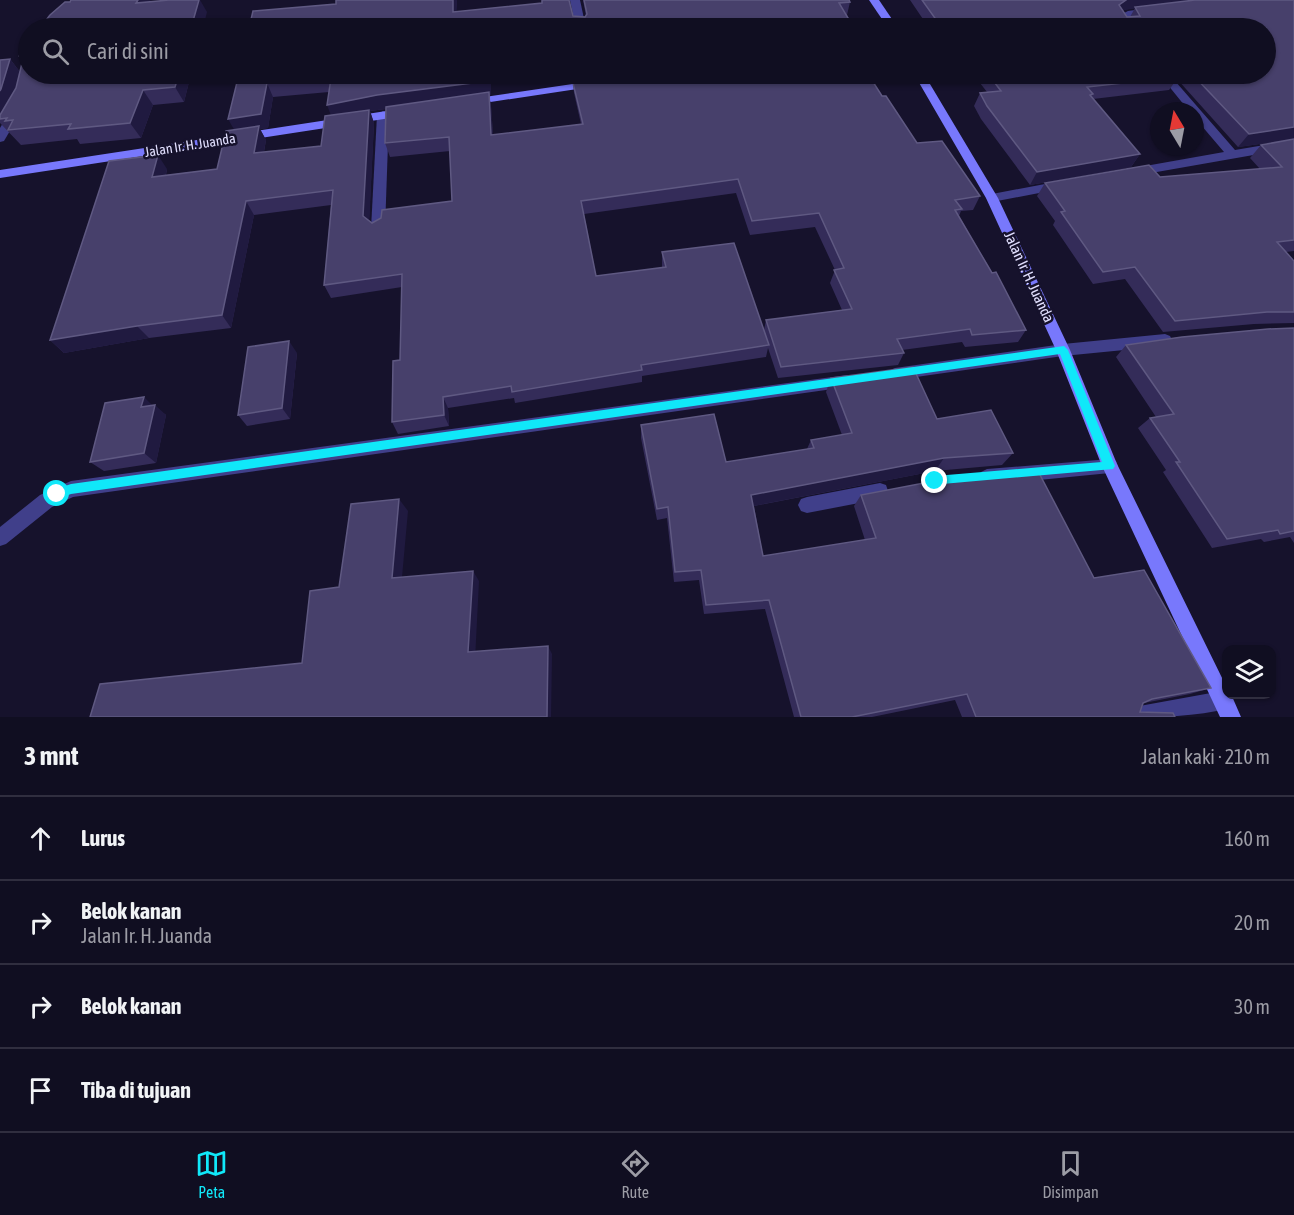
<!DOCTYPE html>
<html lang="id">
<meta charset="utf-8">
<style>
body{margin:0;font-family:"Asap Condensed",sans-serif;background:#19172a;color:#f1f3f6}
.controls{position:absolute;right:18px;bottom:18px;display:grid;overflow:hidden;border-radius:12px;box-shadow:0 2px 4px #0004}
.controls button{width:54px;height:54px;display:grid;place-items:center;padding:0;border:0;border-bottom:2px solid #302e3f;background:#100e21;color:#f1f3f6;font:30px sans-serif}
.compass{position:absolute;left:1150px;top:102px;width:54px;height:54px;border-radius:50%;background:#100e21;box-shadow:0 2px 4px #0004;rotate:350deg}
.stop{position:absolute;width:18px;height:18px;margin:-14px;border:4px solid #10e8f9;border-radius:50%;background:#fff}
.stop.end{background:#10e8f9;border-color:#fff;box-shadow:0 2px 6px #0008}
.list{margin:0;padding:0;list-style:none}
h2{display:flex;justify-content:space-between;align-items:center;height:78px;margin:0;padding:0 24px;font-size:26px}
h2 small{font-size:20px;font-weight:400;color:#9c9ca5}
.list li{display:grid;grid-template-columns:39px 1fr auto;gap:18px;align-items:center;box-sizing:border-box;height:84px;padding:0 24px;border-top:2px solid #302e3f}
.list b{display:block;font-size:22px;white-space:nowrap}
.list p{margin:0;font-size:20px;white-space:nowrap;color:#9c9ca5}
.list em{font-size:20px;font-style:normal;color:#9c9ca5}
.icon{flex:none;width:33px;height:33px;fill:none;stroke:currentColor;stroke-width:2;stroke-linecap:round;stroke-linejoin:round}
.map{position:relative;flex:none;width:1294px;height:717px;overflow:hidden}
.search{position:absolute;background:#100e21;box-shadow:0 2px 4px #0004;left:18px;right:18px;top:18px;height:66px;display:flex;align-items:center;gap:15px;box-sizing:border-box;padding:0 21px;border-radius:33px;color:#9c9ca5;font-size:22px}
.sheet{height:414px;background:#100e21}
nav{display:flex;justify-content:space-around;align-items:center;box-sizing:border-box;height:84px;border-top:2px solid #302e3f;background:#100e21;font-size:16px;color:#9c9ca5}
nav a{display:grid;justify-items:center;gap:3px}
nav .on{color:#10e8f9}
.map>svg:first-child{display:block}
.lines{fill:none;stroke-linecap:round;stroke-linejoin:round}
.street{fill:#403f8a;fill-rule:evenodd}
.secondary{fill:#7878fc;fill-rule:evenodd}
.wall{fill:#342c59;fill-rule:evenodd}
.shaded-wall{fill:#201a40}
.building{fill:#47406b;stroke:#5f5982;stroke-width:1.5}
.route{fill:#10e8f9}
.labels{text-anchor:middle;stroke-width:5;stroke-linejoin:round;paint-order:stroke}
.far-street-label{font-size:14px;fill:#e1dffe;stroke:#16122c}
.street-label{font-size:15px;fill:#e1dffe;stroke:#16122c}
</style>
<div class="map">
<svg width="1294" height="717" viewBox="0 0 1294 717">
<rect width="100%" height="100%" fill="#16122c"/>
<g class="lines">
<g class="street">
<polygon points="570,0 580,0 586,28 576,28"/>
<polygon points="1150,8 1154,9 1154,13 1125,19 1130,28 1120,28 1114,18 1128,11"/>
<polygon points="1159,74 1169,74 1235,150 1294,140 1294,148 1134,176 1130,175 1130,169 1134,168 1224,152 1195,118 1195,111 1189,111"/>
<polygon points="15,108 21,112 4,141 0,142 0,128 11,109"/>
<polygon points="383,111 389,115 385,229 378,234 371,229 377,115"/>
<polygon points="1061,181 1065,182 1067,185 1065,188 992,202 986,198 992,194"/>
<polygon points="1165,334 1170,336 1172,340 1170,344 1165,346 1063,356 895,380 890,378 887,374 890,370 895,368 1063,344"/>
<polygon points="847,375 852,376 855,381 852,386 847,387 73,497 52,507 6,544 0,546 0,527 40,495 71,481"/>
<polygon points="1110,459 1116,461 1118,466 1116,471 1110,473 987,485 981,482 979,477 981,472 987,469"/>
<polygon points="880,483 886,485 888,491 886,497 880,499 807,513 801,511 798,505 801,499 807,497"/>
<path d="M1222,691L1229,694L1232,701L1229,708C1197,717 1158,717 1124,717L1127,710L1134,707Z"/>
</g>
<g class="secondary">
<polygon points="869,0 879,0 898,28 888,28"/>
<polygon points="914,74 924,74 998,198 1070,350 1117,464 1226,686 1226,694 1231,694 1241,717 1220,717 1102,466 1056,350 986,198"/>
<polygon points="593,81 597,82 597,86 471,105 465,102 471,99"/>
<polygon points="406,108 412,112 410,115 0,178 0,170"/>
</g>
</g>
<g class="wall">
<polygon points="457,0 456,11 585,17 586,16 583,0 849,0 850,2 847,15 851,23 850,28 249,28"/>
<path d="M910,0H1294V139L1238,147L1177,79L1169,90L1093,99L1140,154L1131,167L1030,185L981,119L974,106L980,93L987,92L973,74H1266V28H929ZM1135,8L1130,17H1127L1123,10Z"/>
<polygon points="19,56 191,74 184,102 153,105 141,138 80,144 77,139 21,145 0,123 0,60 10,59 20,72 22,61"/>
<path d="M239,74H491V95H489L491,106L493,135L581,124L574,93L573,83H571L569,74H585V77L598,76V74H868L882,96L917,143L980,196L973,210L961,211L959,216L1026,330L1018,342L965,347L962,342L902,350L904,353L898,365L778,378L768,348L766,357L642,376V382L515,403L514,398L448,408L449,426L398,434L392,422L400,360L402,287L331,298L324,285L331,205L254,215L231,328L149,338L64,353L50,340L167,169L166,175L217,169L235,130ZM329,92L331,115L321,146L264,152L266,140L260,129L268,128L273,97ZM386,109L385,143L390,157L450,151L452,201L372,223L369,221L374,123L370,111ZM736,193L750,235L815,227L835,270L830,283L842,310L766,320L764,330L662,252V268L596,276L584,214Z"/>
<polygon points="1294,139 1294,251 1286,252 1294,261 1294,323 1254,324 1163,332 1125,279 1093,284 1053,225 1055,221 1037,196 1045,183 1160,177 1260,169 1250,158 1261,145"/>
<polygon points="1294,328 1294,543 1290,537 1264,542 1261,539 1212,548 1163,472 1166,470 1138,428 1150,418 1156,417 1116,357 1126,345"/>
<polygon points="297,353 290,419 247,426 238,415"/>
<polygon points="831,378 937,419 1013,453 1002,465 935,471 754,506 763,556 865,540 854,506 861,495 1094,578 1211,688 1190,694 1144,703 1140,712 1175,717 962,717 955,700 872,717 794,717 765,609 704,614 699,580 674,582 667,518 657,520 641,438 641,425 726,462 807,449 811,440 842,435 826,392"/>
<polygon points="152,405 166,415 156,463 104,471 90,462"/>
</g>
<g class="shaded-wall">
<polygon points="138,0 150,0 153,4 136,3"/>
<polygon points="199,0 200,0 207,12 203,28 191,28"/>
<polygon points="453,0 457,0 456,25 453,12"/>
<polygon points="1126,0 1203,0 1124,10 1112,17 1119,5"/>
<polygon points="10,59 20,72 12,102 0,119 0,91"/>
<polygon points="179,74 191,74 184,102 175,87"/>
<polygon points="488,74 491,74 491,95 489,95 491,106 494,149 491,135 489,95 370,111 374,123 369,229 363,216 332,118 327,105"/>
<polygon points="570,74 585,74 585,81 572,79 573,83 571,83"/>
<polygon points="267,83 273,97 268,128 260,129 266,140 261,167 236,133 228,119"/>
<polygon points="143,90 153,105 141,138 130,123"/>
<polygon points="1294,127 1294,139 1238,147 1249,134"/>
<polygon points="1140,154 1131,167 1030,185 1037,172"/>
<polygon points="158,155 167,169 162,190 152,177"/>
<polygon points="246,201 254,215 231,328 222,315"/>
<polygon points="137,326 149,338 64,353 50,340"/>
<polygon points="289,341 297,353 290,419 282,408"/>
<polygon points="144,397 154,407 155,405 166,415 156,463 144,453 141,407"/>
<polygon points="443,397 448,408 449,426 444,415"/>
<polygon points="944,458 935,471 748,507 751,495"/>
<polygon points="399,499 408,511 401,588 392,578"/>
<polygon points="473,571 479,581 475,660 468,652"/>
<polygon points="548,646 552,654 551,717 547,717"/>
</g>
<g class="building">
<polygon points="71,0 138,0 136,3 169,0 199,0 191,28 40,28 50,15 65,2 70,2"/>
<polygon points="336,0 453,0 453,12 542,3 542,0 569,0 573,16 585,17 587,14 584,0 849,0 850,2 839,3 851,23 837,24 840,28 249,28 253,11 336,4"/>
<polygon points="922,0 1126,0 1119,5 1127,17 1140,16 1135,7 1195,0 1294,0 1294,127 1249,134 1192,74 1266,74 1266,28 942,28"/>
<polygon points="28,43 28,74 179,74 175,87 143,90 130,123 68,129 71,124 8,130 13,120 5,121 7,118 0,119 0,115 16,88 23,59 19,56"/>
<polygon points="10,59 1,89 0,91 0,60"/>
<polygon points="239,74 488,74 488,81 377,95 327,105 331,78 267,83 261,114 228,119"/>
<polygon points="612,74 868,74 882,96 886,96 917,143 942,141 980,196 955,200 962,209 955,210 992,273 996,272 1026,330 972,335 970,329 897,339 904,353 781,367 766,320 852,309 834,270 844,268 819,213 752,221 738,179 581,201 596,276 666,267 662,252 734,243 769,345 641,365 642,370 512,392 511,386 443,397 444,415 392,422 393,361 400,360 402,274 324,285 333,190 246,201 222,315 137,326 50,340 109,161 158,155 152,177 217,169 226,131 259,126 254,153 321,146 325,116 369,110 363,216 372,223 381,218 382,210 452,201 449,137 385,143 386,107 489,92 491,135 583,124 572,79"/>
<polygon points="988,74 1175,74 1178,77 1087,87 1093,94 1090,95 1140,154 1037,172 987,106 980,93 1001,91"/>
<polygon points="1294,139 1294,240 1277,242 1294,261 1294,312 1267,312 1175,321 1135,267 1103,272 1061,212 1065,211 1045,183 1149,165 1160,177 1282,167 1261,145"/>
<polygon points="1294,328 1294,531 1280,534 1278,530 1227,539 1176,462 1180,462 1150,418 1174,414 1126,345 1182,337 1268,329"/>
<polygon points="289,341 282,408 238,415 248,347"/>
<polygon points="913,367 937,419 991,410 1013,453 944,458 751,495 763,556 876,538 861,495 945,479 1039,473 1094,578 1144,570 1211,688 1152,699 1143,703 1140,712 1173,713 1175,717 976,717 967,694 852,717 801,717 769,600 706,605 701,570 675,572 668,507 657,509 641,425 714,414 726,462 814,448 811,440 852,433 831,378"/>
<polygon points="144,397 141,407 155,405 144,453 90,462 105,403"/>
<polygon points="399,499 392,578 473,571 468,652 548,646 547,717 90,717 100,684 302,663 310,591 339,587 351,504"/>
</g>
<polygon class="route" points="1064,346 1068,350 1115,466 1113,469 931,485 931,478 935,476 1102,462 1060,354 71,494 57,499 51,494 53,490 71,484"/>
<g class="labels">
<g class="far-street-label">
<text transform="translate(190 145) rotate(-9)" y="5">Jalan Ir. H. Juanda</text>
</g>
<g class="street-label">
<text transform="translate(1029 277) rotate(65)" y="5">Jalan Ir. H. Juanda</text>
</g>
</g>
</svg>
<div class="controls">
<button><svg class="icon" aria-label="layers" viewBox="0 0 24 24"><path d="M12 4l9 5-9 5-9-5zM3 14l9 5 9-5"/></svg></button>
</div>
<svg class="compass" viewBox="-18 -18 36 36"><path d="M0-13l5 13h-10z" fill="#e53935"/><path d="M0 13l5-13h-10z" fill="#9c9ca5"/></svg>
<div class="stop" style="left:57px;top:494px"></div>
<div class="stop end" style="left:935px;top:481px"></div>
<div class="search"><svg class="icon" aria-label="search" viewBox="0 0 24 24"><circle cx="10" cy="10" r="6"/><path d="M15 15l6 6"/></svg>Cari di sini</div>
</div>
<section class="sheet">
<h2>3 mnt<small>Jalan kaki · 210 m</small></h2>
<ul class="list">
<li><svg class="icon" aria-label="ahead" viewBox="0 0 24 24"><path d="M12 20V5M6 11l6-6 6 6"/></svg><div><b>Lurus</b></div><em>160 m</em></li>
<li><svg class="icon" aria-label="right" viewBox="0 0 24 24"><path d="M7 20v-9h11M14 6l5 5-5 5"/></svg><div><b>Belok kanan</b><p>Jalan Ir. H. Juanda</p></div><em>20 m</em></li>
<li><svg class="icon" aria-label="right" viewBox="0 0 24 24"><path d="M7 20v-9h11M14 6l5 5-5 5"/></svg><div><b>Belok kanan</b></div><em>30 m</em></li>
<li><svg class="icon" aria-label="arrive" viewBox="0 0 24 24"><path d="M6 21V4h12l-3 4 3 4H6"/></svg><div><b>Tiba di tujuan</b></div></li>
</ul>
</section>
<nav>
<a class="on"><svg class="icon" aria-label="map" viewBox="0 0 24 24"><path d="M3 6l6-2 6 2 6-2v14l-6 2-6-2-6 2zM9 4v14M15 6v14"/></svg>Peta</a>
<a><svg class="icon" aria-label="directions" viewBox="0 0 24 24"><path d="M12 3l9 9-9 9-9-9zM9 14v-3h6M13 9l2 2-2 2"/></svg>Rute</a>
<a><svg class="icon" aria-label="saved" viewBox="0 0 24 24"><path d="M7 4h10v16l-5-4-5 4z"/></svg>Disimpan</a>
</nav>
